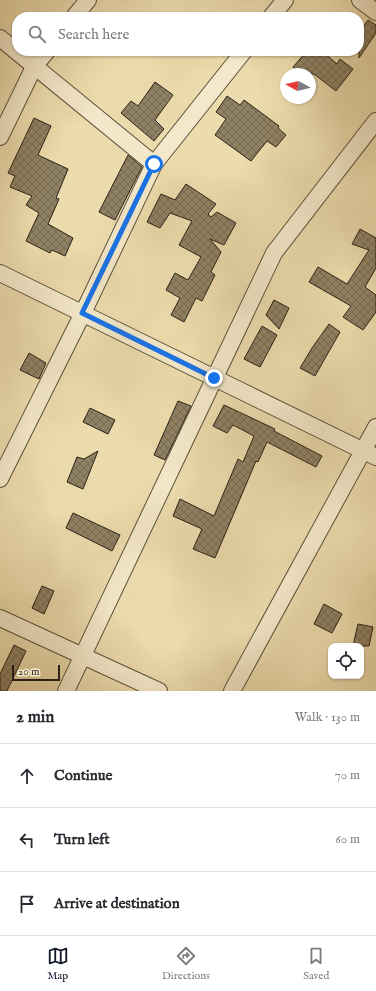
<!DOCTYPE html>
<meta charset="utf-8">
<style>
body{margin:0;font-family:"IM FELL English",serif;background:#f7f7f7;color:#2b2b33}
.controls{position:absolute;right:12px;bottom:12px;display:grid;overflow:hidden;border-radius:8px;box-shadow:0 1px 3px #0004}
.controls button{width:36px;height:36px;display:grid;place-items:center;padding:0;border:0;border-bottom:1px solid #e1e1e2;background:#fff;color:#2b2b33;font:20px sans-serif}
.compass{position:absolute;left:280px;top:68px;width:36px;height:36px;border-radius:50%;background:#fff;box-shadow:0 1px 3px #0004;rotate:278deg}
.scale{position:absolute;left:12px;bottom:10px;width:48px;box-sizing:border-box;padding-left:4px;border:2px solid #2b2117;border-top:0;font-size:11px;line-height:14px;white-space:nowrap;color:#2b2117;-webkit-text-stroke:3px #f3e8c9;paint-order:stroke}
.stop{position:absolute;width:12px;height:12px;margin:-9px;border:3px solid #1a73e8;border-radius:50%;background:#fff}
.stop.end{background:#1a73e8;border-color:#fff;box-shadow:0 1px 4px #0008}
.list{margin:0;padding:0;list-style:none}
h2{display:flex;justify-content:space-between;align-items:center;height:52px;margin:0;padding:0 16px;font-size:17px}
h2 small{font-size:13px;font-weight:400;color:#7c7c81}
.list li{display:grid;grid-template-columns:26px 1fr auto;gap:12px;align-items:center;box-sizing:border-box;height:64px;padding:0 16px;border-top:1px solid #e1e1e2}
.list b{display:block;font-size:15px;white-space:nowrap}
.list em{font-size:13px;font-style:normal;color:#7c7c81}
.icon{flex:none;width:22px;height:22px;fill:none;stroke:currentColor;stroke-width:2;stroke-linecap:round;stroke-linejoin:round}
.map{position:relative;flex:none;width:376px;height:691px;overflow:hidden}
.search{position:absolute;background:#fff;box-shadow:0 1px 3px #0004;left:12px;right:12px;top:12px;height:44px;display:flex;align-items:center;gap:10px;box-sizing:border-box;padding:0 14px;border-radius:16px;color:#7c7c81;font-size:15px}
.sheet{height:244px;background:#fff}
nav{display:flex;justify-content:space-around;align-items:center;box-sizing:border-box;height:56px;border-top:1px solid #e1e1e2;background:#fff;font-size:11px;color:#7c7c81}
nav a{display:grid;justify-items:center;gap:2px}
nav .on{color:#111827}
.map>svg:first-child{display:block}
.building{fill:url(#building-cross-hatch);stroke:#2b2117}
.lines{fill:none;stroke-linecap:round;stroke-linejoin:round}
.street-casing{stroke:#5b503c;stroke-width:18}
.street{stroke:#f3e8c9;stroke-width:16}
.route{stroke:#1a73e8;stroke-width:5}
</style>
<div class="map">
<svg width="376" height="691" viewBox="0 0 376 691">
<defs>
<pattern id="building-cross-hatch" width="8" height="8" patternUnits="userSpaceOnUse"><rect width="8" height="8" fill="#8f8264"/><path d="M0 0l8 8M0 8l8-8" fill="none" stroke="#756a51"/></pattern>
</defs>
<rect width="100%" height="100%" fill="#ecdbac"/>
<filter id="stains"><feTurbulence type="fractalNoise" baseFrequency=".005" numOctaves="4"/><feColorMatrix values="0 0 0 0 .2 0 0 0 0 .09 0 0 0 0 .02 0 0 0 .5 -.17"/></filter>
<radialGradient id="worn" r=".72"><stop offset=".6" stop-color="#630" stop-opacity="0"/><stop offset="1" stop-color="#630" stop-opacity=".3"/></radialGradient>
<g class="building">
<polygon points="368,20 376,25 376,33 359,58 359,33"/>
<polygon points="307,51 322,51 337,64 340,59 353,69 336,91 314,74 301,74 293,67"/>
<polygon points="155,82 173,95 155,120 164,129 154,141 121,113 131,101 138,106"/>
<polygon points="227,96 240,105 244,100 279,126 278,128 286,135 276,147 267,141 251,161 215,135 226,119 216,112"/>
<polygon points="34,118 51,126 38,155 68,169 56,198 59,199 48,224 73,238 65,256 52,250 50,253 26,241 39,213 26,205 32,196 10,187 15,176 8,173"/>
<polygon points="128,155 142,167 115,220 99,212"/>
<polygon points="186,184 216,204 208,214 211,217 217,212 236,223 224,245 210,239 221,252 211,272 215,275 202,301 196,298 184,322 171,315 180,298 166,290 175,273 188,280 201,257 179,245 192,221 170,213 160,228 147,222 161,194 175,200"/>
<polygon points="360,229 376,238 376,268 365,287 376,295 376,312 363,330 343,317 351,306 309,282 318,267 347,284 369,250 352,244"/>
<polygon points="274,300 289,308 279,329 266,315"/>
<polygon points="329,324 340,332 315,376 300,368 312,348"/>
<polygon points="262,326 277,335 260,367 244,359"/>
<polygon points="29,353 46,363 39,379 20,370"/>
<polygon points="178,401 191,406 165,460 154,455"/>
<polygon points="224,405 275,429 274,431 322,456 316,467 267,442 258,462 256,461 215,558 193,549 202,529 173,516 180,499 214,516 238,459 243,462 254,436 233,425 227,433 213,426"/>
<polygon points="90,408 115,420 108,434 83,422"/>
<polygon points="98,451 83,489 67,482 77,457 84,459"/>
<polygon points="73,513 120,535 112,551 66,528"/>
<polygon points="42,586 54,591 44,614 32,608"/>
<polygon points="324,604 342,614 332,633 314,624"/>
<polygon points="358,624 373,627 369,646 353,646"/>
<polygon points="14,645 26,651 7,691 0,691 0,674"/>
</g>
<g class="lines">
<defs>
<g id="street">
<polyline points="360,0 376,12"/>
<polyline points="74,17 88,0"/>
<polyline points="271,17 285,0"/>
<polyline points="0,38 154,164"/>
<polyline points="0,137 34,67 47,51"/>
<polyline points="0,273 376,457"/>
<polyline points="0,479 83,313 154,164 244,51"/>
<polyline points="0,618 159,691"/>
<polyline points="66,691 274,253 376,121"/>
<polyline points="232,691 376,427"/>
</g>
</defs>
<use href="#street" class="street-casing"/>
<use href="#street" class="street"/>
</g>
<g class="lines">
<polyline class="route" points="154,164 82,313 214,378"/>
</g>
<rect width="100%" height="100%" filter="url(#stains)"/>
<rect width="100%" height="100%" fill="url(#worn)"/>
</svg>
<div class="controls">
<button><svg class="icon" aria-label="locate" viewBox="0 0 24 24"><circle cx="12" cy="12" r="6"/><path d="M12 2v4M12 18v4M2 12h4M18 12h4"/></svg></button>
</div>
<svg class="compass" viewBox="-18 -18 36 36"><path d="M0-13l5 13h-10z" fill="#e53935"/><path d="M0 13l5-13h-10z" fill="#7c7c81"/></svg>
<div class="scale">20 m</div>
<div class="stop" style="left:154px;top:164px"></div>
<div class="stop end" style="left:214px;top:378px"></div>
<div class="search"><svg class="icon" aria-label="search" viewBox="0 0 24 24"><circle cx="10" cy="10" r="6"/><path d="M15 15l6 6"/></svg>Search here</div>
</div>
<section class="sheet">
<h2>2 min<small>Walk · 130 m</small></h2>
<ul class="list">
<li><svg class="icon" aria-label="ahead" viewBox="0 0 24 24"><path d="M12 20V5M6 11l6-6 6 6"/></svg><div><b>Continue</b></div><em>70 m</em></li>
<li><svg class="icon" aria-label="left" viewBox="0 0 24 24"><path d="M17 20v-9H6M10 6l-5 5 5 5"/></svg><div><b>Turn left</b></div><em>60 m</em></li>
<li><svg class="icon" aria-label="arrive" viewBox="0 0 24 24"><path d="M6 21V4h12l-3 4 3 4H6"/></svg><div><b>Arrive at destination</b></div></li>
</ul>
</section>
<nav>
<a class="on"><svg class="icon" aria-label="map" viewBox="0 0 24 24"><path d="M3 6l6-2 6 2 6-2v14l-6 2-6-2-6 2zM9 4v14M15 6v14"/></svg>Map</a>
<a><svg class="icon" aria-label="directions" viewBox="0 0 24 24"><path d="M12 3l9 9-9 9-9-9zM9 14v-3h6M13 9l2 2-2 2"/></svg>Directions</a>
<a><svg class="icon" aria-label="saved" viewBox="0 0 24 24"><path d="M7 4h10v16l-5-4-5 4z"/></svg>Saved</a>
</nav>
